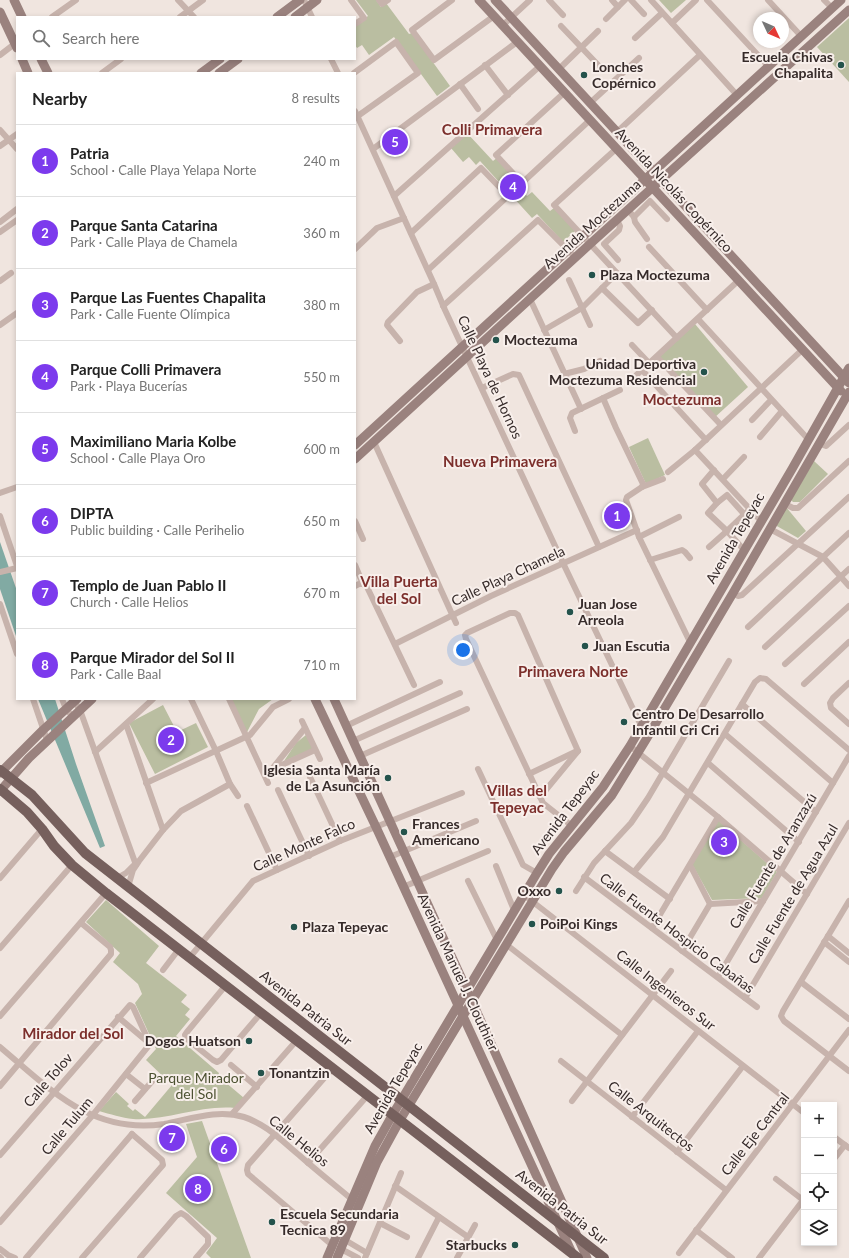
<!DOCTYPE html>
<meta charset="utf-8">
<style>
body{margin:0;font-family:Lato,sans-serif;background:#f2f2f2;color:#222}
.controls{position:absolute;right:12px;bottom:12px;display:grid;overflow:hidden;border-radius:0px;box-shadow:0 2px 6px #0003}
.controls button{width:36px;height:36px;display:grid;place-items:center;padding:0;border:0;border-bottom:1px solid #e0e0e0;background:#fff;color:#222;font:20px sans-serif}
.compass{position:absolute;left:753px;top:12px;width:36px;height:36px;border-radius:50%;background:#fff;box-shadow:0 2px 6px #0003;rotate:134deg}
.you{position:absolute;left:463px;top:650px;width:14px;height:14px;margin:-10px;border:3px solid #fff;border-radius:50%;background:#1a73e8;box-shadow:0 0 0 6px #1a73e833}
.badge{display:grid;place-items:center;width:26px;height:26px;border-radius:50%;background:#7c3aed;color:#fff;font-size:13px;font-weight:700}
.pin{position:absolute;translate:-50% -50%;border:2px solid #fff;box-shadow:0 1px 4px #0006}
.list{margin:0;padding:0;list-style:none}
h2{display:flex;justify-content:space-between;align-items:center;height:52px;margin:0;padding:0 16px;font-size:17px}
h2 small{font-size:13px;font-weight:400;color:#767676}
.list li{display:grid;grid-template-columns:26px 1fr auto;gap:12px;align-items:center;box-sizing:border-box;height:72px;padding:0 16px;border-top:1px solid #e0e0e0}
.list b{display:block;font-size:15px;white-space:nowrap}
.list p{margin:0;font-size:13px;white-space:nowrap;color:#767676}
.list em{font-size:13px;font-style:normal;color:#767676}
.icon{flex:none;width:22px;height:22px;fill:none;stroke:currentColor;stroke-width:2;stroke-linecap:round;stroke-linejoin:round}
.map{position:relative;flex:none;width:849px;height:1258px;overflow:hidden}
.search{position:absolute;background:#fff;box-shadow:0 2px 6px #0003;left:16px;top:16px;width:340px;height:44px;display:flex;align-items:center;gap:10px;box-sizing:border-box;padding:0 14px;border-radius:0px;color:#767676;font-size:15px}
.panel{position:absolute;background:#fff;box-shadow:0 2px 6px #0003;left:16px;top:72px;width:340px;height:628px;border-radius:0px}
.map>svg:first-child{display:block}
.green{fill:#babea1}
.water{fill:#81aaa3}
.lines{fill:none;stroke-linecap:round;stroke-linejoin:round}
.street{stroke:#c7b3ac;stroke-width:6}
.secondary{stroke:#9a827e;stroke-width:9}
.primary{stroke:#76605d;stroke-width:10}
.poi-dot{fill:#24534c;stroke:#f8efeb;stroke-width:1.5}
.labels{text-anchor:middle;stroke-width:4;stroke-linejoin:round;paint-order:stroke}
.poi-label{font-size:14px;font-weight:bold;fill:#362b2a;stroke:#f8efeb;text-anchor:start}
.street-label{font-size:14px;fill:#362b2a;stroke:#f8efeb}
.park-label{font-size:14px;fill:#4c5131;stroke:#f8efeb}
.neighbourhood-label{font-size:15px;font-weight:bold;fill:#7c2f2c;stroke:#f8efeb}
</style>
<div class="map">
<svg width="849" height="1258" viewBox="0 0 849 1258">
<rect width="100%" height="100%" fill="#f0e5df"/>
<g class="green">
<polygon points="356,0 376,0 381,7 386,3 409,34 412,33 450,86 437,96 394,37 369,55 362,45 357,48 355,45 355,26 368,16"/>
<polygon points="659,0 686,0 671,13"/>
<polygon points="849,18 849,82 817,47"/>
<polygon points="467,133 493,161 498,157 524,186 521,189 527,196 532,192 550,211 554,208 575,231 563,242 537,214 532,218 480,161 476,165 469,157 463,162 451,148"/>
<polygon points="695,324 748,387 714,418 658,358"/>
<polygon points="648,438 665,475 646,484 629,447"/>
<polygon points="814,461 828,474 800,502 793,502 791,500"/>
<polygon points="786,507 806,531 798,538 775,525"/>
<polygon points="229,699 273,699 259,709 246,734"/>
<polygon points="163,705 177,732 196,723 208,747 155,774 129,723"/>
<polygon points="306,735 313,749 284,761 296,743"/>
<polygon points="718,820 777,872 762,898 712,900 692,864"/>
<path d="M106,900L159,946L146,963L187,995L181,1002L190,1009L185,1015L190,1019L176,1036L219,1073L218,1076L244,1098L235,1108C199,1105 167,1121 133,1119C122,1118 110,1114 99,1111L116,1092L129,1104L127,1106L133,1111L135,1109L145,1117L172,1085L146,1060L156,1049L135,1003L142,994L138,984L113,962L120,953L86,922Z"/>
<polygon points="202,1121 251,1258 211,1258 206,1253 217,1238 166,1193 197,1157 186,1124"/>
</g>
<g class="water">
<polygon points="0,542 17,591 17,639 0,589"/>
<polygon points="38,699 55,699 76,764 105,846 100,848"/>
</g>
<g class="lines">
<g class="street">
<polyline points="178,0 194,17"/>
<polyline points="304,0 312,17"/>
<polyline points="351,0 364,18 355,24"/>
<polyline points="379,0 382,4 388,0"/>
<polyline points="452,0 412,30 434,60 494,16"/>
<polyline points="549,0 563,15"/>
<polyline points="612,0 618,7"/>
<polyline points="631,0 644,14"/>
<polyline points="651,0 737,95"/>
<polyline points="707,0 768,66"/>
<polyline points="768,0 801,36"/>
<polyline points="824,0 832,8"/>
<polyline points="52,17 76,0"/>
<polyline points="180,17 203,0"/>
<polyline points="606,19 625,0"/>
<polyline points="672,23 696,0"/>
<polyline points="502,26 530,0"/>
<polyline points="561,26 600,67"/>
<polyline points="635,38 662,13"/>
<polyline points="0,55 17,42"/>
<polyline points="331,59 338,73"/>
<polyline points="485,65 508,95"/>
<polyline points="559,69 598,31"/>
<polyline points="102,73 121,59"/>
<polyline points="354,73 396,42 418,73 355,118"/>
<polyline points="460,84 478,109"/>
<polyline points="565,92 496,155 522,183 590,120"/>
<polyline points="590,103 639,58"/>
<polyline points="355,111 434,284 445,310 563,563 647,738"/>
<polyline points="0,130 17,149"/>
<polyline points="617,132 700,55"/>
<polyline points="0,146 17,134"/>
<polyline points="373,149 517,42"/>
<polyline points="616,149 554,205 677,338"/>
<polyline points="394,196 540,66"/>
<polyline points="628,210 634,217 650,201 667,219"/>
<polyline points="634,217 635,222 647,239"/>
<polyline points="617,220 620,226 619,230 604,244 618,260"/>
<polyline points="0,222 17,209"/>
<polyline points="0,232 17,220"/>
<polyline points="411,233 481,168 508,196 428,270"/>
<polyline points="649,247 707,310"/>
<polyline points="355,249 377,228 404,218"/>
<polyline points="569,280 590,325"/>
<polyline points="0,281 11,273"/>
<polyline points="602,288 638,323 652,310"/>
<polyline points="530,299 581,409"/>
<polyline points="443,306 538,220 576,258"/>
<polyline points="698,319 808,439"/>
<polyline points="0,325 17,313"/>
<polyline points="544,330 582,308 617,273"/>
<polyline points="400,341 387,325 388,322 417,292 434,284"/>
<polyline points="632,345 649,363"/>
<polyline points="657,357 721,425"/>
<polyline points="642,370 706,440"/>
<polyline points="564,374 584,369 600,361"/>
<polyline points="630,381 739,280"/>
<polyline points="482,388 513,374 519,375 599,547"/>
<polyline points="603,398 616,428 643,484 642,487"/>
<polyline points="752,420 771,400"/>
<polyline points="575,431 570,418 572,413 620,390"/>
<polyline points="760,437 782,411"/>
<polyline points="374,442 456,623"/>
<polyline points="820,444 826,446 849,425"/>
<polyline points="695,450 761,521"/>
<polyline points="714,470 702,484 717,503 708,513 727,531 750,509"/>
<polyline points="668,472 695,450 802,350"/>
<polyline points="663,479 642,487 627,497 626,500 639,537 690,642"/>
<polyline points="723,479 744,457"/>
<polyline points="0,493 17,487"/>
<polyline points="717,503 727,495 744,514"/>
<polyline points="785,504 793,508 798,508 849,461"/>
<polyline points="0,516 17,566"/>
<polyline points="355,521 363,539"/>
<polyline points="770,529 823,557 849,586"/>
<polyline points="639,537 679,517"/>
<polyline points="709,547 727,531 744,550"/>
<polyline points="650,560 682,550 685,552 690,558"/>
<polyline points="355,565 363,584 367,587 414,685"/>
<polyline points="0,572 17,568"/>
<polyline points="355,586 359,584 363,584"/>
<polyline points="733,593 738,596 742,595 849,497"/>
<polyline points="0,604 17,654"/>
<polyline points="748,627 849,533"/>
<polyline points="395,644 491,596 637,530"/>
<polyline points="765,647 849,569"/>
<polyline points="785,664 849,606"/>
<polyline points="849,683 833,698 830,703 831,708 849,724"/>
<polyline points="804,684 849,642"/>
<polyline points="33,699 47,740"/>
<polyline points="62,699 66,709 73,717"/>
<polyline points="191,699 216,751 230,784 238,796"/>
<polyline points="229,699 268,783"/>
<polyline points="74,701 80,710 136,865"/>
<polyline points="742,704 833,783"/>
<polyline points="302,721 320,759"/>
<polyline points="126,724 163,830"/>
<polyline points="346,726 440,682"/>
<polyline points="725,734 816,812"/>
<polyline points="353,741 460,693"/>
<polyline points="630,746 718,817 807,894"/>
<polyline points="95,752 153,699"/>
<polyline points="360,756 467,709"/>
<polyline points="708,763 799,842"/>
<polyline points="272,769 305,728"/>
<polyline points="478,769 523,865 537,873"/>
<polyline points="264,773 315,750"/>
<polyline points="529,774 577,751"/>
<polyline points="310,777 340,841"/>
<polyline points="146,783 250,735 273,707 289,699"/>
<polyline points="278,790 309,856"/>
<polyline points="540,797 578,751"/>
<polyline points="247,806 277,870"/>
<polyline points="572,826 543,803 466,639 465,635 467,633 510,613 515,613 518,615 578,751"/>
<polyline points="605,851 670,899"/>
<polyline points="390,857 476,821"/>
<polyline points="690,865 710,904 763,901"/>
<polyline points="496,866 514,910"/>
<polyline points="634,872 663,837 755,682 760,678 766,679 849,750"/>
<polyline points="584,877 757,1007"/>
<polyline points="0,878 42,829"/>
<polyline points="117,878 126,873 133,866"/>
<polyline points="468,881 497,940"/>
<polyline points="128,887 133,870 139,861 163,830 181,811 230,784"/>
<polyline points="403,887 488,851"/>
<polyline points="576,891 594,863 631,823 648,798 729,661"/>
<polyline points="524,895 804,1113"/>
<polyline points="849,901 783,1011 781,1016 784,1021 849,1071"/>
<polyline points="652,928 718,817"/>
<polyline points="828,936 849,953"/>
<polyline points="824,942 849,962"/>
<polyline points="507,945 622,1035"/>
<polyline points="0,948 72,865"/>
<polyline points="682,951 710,904"/>
<polyline points="190,957 253,881 340,841 462,793"/>
<polyline points="163,970 179,949"/>
<polyline points="718,977 849,756"/>
<polyline points="801,982 849,1019"/>
<polyline points="226,985 187,1032 185,1035 187,1039 213,1060 217,1062 221,1060 261,1013"/>
<polyline points="745,998 849,823"/>
<polyline points="0,1016 106,893"/>
<polyline points="118,1017 149,1043"/>
<path d="M0,1047C50,1089 92,1135 164,1124C191,1119 217,1109 244,1117C266,1124 282,1141 299,1155C317,1171 336,1186 355,1202"/>
<polyline points="561,1061 726,1190"/>
<polyline points="231,1065 257,1087"/>
<polyline points="126,1074 145,1089"/>
<polyline points="0,1086 111,954 111,950 110,947 81,923"/>
<polyline points="135,1101 154,1079"/>
<polyline points="572,1101 671,971"/>
<polyline points="232,1114 297,1040"/>
<polyline points="632,1117 698,1031"/>
<polyline points="834,1137 849,1148"/>
<polyline points="677,1152 743,1066"/>
<polyline points="0,1155 130,1005 133,1007 150,1044"/>
<polyline points="834,1159 845,1145"/>
<polyline points="308,1163 368,1095"/>
<polyline points="776,1179 803,1200"/>
<polyline points="395,1186 468,1237"/>
<polyline points="0,1222 92,1116 150,1044"/>
<polyline points="380,1223 407,1237"/>
<polyline points="696,1230 732,1258"/>
<polyline points="345,1240 367,1253"/>
<polyline points="332,1245 248,1174 247,1170 248,1165 333,1068"/>
<polyline points="0,1249 8,1255 15,1258"/>
<polyline points="341,1249 358,1258"/>
<polyline points="679,1253 849,1030"/>
<polyline points="0,1257 1,1258"/>
<polyline points="26,1258 132,1134"/>
<polyline points="82,1258 163,1165 162,1160 132,1134"/>
<polyline points="140,1258 176,1216 181,1213 186,1216 208,1237 208,1244 196,1258"/>
<polyline points="365,1258 401,1173"/>
<polyline points="418,1258 439,1217"/>
<polyline points="457,1258 475,1225"/>
<polyline points="759,1258 804,1199"/>
</g>
<g class="secondary">
<polyline points="14,0 22,17"/>
<polyline points="479,0 841,391"/>
<polyline points="495,0 849,383"/>
<polyline points="0,12 17,48"/>
<polyline points="277,17 300,0"/>
<polyline points="295,17 317,0"/>
<polyline points="22,59 28,73"/>
<polyline points="41,59 48,73"/>
<polyline points="201,73 220,59"/>
<polyline points="219,73 238,59"/>
<polyline points="355,445 841,0"/>
<polyline points="355,459 590,244 849,10"/>
<polyline points="315,699 376,827 572,1253"/>
<polyline points="334,699 467,990 587,1258"/>
<polyline points="0,773 43,730 77,699"/>
<polyline points="0,791 29,758 92,699"/>
<polyline points="327,1258 375,1146 393,1114 537,873 549,854 603,787 630,746 792,469 849,368"/>
<polyline points="337,1258 377,1162 400,1120 552,869 564,852 612,795 647,738 733,593 849,392"/>
</g>
<g class="primary">
<polyline points="0,770 32,795 85,853 604,1258"/>
<polyline points="0,789 27,812 42,829 54,846 72,865 106,893 578,1258"/>
</g>
</g>
<g class="poi-dot">
<circle cx="841" cy="65" r="4"/>
<circle cx="584" cy="75" r="4"/>
<circle cx="592" cy="275" r="4"/>
<circle cx="496" cy="340" r="4"/>
<circle cx="704" cy="372" r="4"/>
<circle cx="570" cy="612" r="4"/>
<circle cx="585" cy="646" r="4"/>
<circle cx="624" cy="722" r="4"/>
<circle cx="388" cy="778" r="4"/>
<circle cx="404" cy="832" r="4"/>
<circle cx="559" cy="891" r="4"/>
<circle cx="532" cy="924" r="4"/>
<circle cx="294" cy="927" r="4"/>
<circle cx="249" cy="1041" r="4"/>
<circle cx="261" cy="1073" r="4"/>
<circle cx="272" cy="1222" r="4"/>
<circle cx="515" cy="1245" r="4"/>
</g>
<g class="labels">
<g class="poi-label">
<text x="833" y="62" text-anchor="end">Escuela Chivas<tspan x="833" dy="16">Chapalita</tspan></text>
<text x="592" y="72">Lonches<tspan x="592" dy="16">Copérnico</tspan></text>
<text x="600" y="280">Plaza Moctezuma</text>
<text x="504" y="345">Moctezuma</text>
<text x="696" y="369" text-anchor="end">Unidad Deportiva<tspan x="696" dy="16">Moctezuma Residencial</tspan></text>
<text x="578" y="609">Juan Jose<tspan x="578" dy="16">Arreola</tspan></text>
<text x="593" y="651">Juan Escutia</text>
<text x="632" y="719">Centro De Desarrollo<tspan x="632" dy="16">Infantil Cri Cri</tspan></text>
<text x="380" y="775" text-anchor="end">Iglesia Santa María<tspan x="380" dy="16">de La Asunción</tspan></text>
<text x="412" y="829">Frances<tspan x="412" dy="16">Americano</tspan></text>
<text x="551" y="896" text-anchor="end">Oxxo</text>
<text x="540" y="929">PoiPoi Kings</text>
<text x="302" y="932">Plaza Tepeyac</text>
<text x="241" y="1046" text-anchor="end">Dogos Huatson</text>
<text x="269" y="1078">Tonantzin</text>
<text x="280" y="1219">Escuela Secundaria<tspan x="280" dy="16">Tecnica 89</tspan></text>
<text x="507" y="1250" text-anchor="end">Starbucks</text>
</g>
<g class="street-label">
<text transform="translate(674 190) rotate(47)" y="5">Avenida Nicolás Copérnico</text>
<text transform="translate(592 224) rotate(-42)" y="5">Avenida Moctezuma</text>
<text transform="translate(490 377) rotate(65)" y="5">Calle Playa de Hornos</text>
<text transform="translate(735 538) rotate(-60)" y="5">Avenida Tepeyac</text>
<text transform="translate(508 576) rotate(-25)" y="5">Calle Playa Chamela</text>
<text transform="translate(565 812) rotate(-53)" y="5">Avenida Tepeyac</text>
<text transform="translate(304 845) rotate(-24)" y="5">Calle Monte Falco</text>
<text transform="translate(773 861) rotate(-59)" y="5">Calle Fuente de Aranzazú</text>
<text transform="translate(793 894) rotate(-59)" y="5">Calle Fuente de Agua Azul</text>
<text transform="translate(677 933) rotate(37)" y="5">Calle Fuente Hospicio Cabañas</text>
<text transform="translate(458 972) rotate(65)" y="5">Avenida Manuel J. Clouthier</text>
<text transform="translate(666 990) rotate(38)" y="5">Calle Ingenieros Sur</text>
<text transform="translate(306 1008) rotate(38)" y="5">Avenida Patria Sur</text>
<text transform="translate(48 1080) rotate(-49)" y="5">Calle Tolov</text>
<text transform="translate(393 1088) rotate(-60)" y="5">Avenida Tepeyac</text>
<text transform="translate(651 1116) rotate(38)" y="5">Calle Arquitectos</text>
<text transform="translate(67 1126) rotate(-50)" y="5">Calle Tulum</text>
<text transform="translate(755 1134) rotate(-52)" y="5">Calle Eje Central</text>
<text transform="translate(299 1141) rotate(39)" y="5">Calle Helios</text>
<text transform="translate(562 1207) rotate(38)" y="5">Avenida Patria Sur</text>
</g>
<g class="park-label">
<text x="196" y="1083">Parque Mirador<tspan x="196" dy="16">del Sol</tspan></text>
</g>
<g class="neighbourhood-label">
<text x="492" y="135">Colli Primavera</text>
<text x="682" y="405">Moctezuma</text>
<text x="500" y="467">Nueva Primavera</text>
<text x="399" y="587">Villa Puerta<tspan x="399" dy="17">del Sol</tspan></text>
<text x="573" y="677">Primavera Norte</text>
<text x="517" y="796">Villas del<tspan x="517" dy="17">Tepeyac</tspan></text>
<text x="73" y="1039">Mirador del Sol</text>
</g>
</g>
</svg>
<div class="controls">
<button>+</button>
<button>−</button>
<button><svg class="icon" aria-label="locate" viewBox="0 0 24 24"><circle cx="12" cy="12" r="6"/><path d="M12 2v4M12 18v4M2 12h4M18 12h4"/></svg></button>
<button><svg class="icon" aria-label="layers" viewBox="0 0 24 24"><path d="M12 4l9 5-9 5-9-5zM3 14l9 5 9-5"/></svg></button>
</div>
<svg class="compass" viewBox="-18 -18 36 36"><path d="M0-13l5 13h-10z" fill="#e53935"/><path d="M0 13l5-13h-10z" fill="#767676"/></svg>
<div class="you"></div>
<div class="pin badge" style="left:617px;top:516px">1</div>
<div class="pin badge" style="left:171px;top:740px">2</div>
<div class="pin badge" style="left:724px;top:842px">3</div>
<div class="pin badge" style="left:513px;top:187px">4</div>
<div class="pin badge" style="left:395px;top:142px">5</div>
<div class="pin badge" style="left:224px;top:1149px">6</div>
<div class="pin badge" style="left:172px;top:1138px">7</div>
<div class="pin badge" style="left:198px;top:1189px">8</div>
<div class="search"><svg class="icon" aria-label="search" viewBox="0 0 24 24"><circle cx="10" cy="10" r="6"/><path d="M15 15l6 6"/></svg>Search here</div>
<section class="panel">
<h2>Nearby<small>8 results</small></h2>
<ul class="list">
<li><span class="badge">1</span><div><b>Patria</b><p>School · Calle Playa Yelapa Norte</p></div><em>240 m</em></li>
<li><span class="badge">2</span><div><b>Parque Santa Catarina</b><p>Park · Calle Playa de Chamela</p></div><em>360 m</em></li>
<li><span class="badge">3</span><div><b>Parque Las Fuentes Chapalita</b><p>Park · Calle Fuente Olímpica</p></div><em>380 m</em></li>
<li><span class="badge">4</span><div><b>Parque Colli Primavera</b><p>Park · Playa Bucerías</p></div><em>550 m</em></li>
<li><span class="badge">5</span><div><b>Maximiliano Maria Kolbe</b><p>School · Calle Playa Oro</p></div><em>600 m</em></li>
<li><span class="badge">6</span><div><b>DIPTA</b><p>Public building · Calle Perihelio</p></div><em>650 m</em></li>
<li><span class="badge">7</span><div><b>Templo de Juan Pablo II</b><p>Church · Calle Helios</p></div><em>670 m</em></li>
<li><span class="badge">8</span><div><b>Parque Mirador del Sol II</b><p>Park · Calle Baal</p></div><em>710 m</em></li>
</ul>
</section>
</div>
